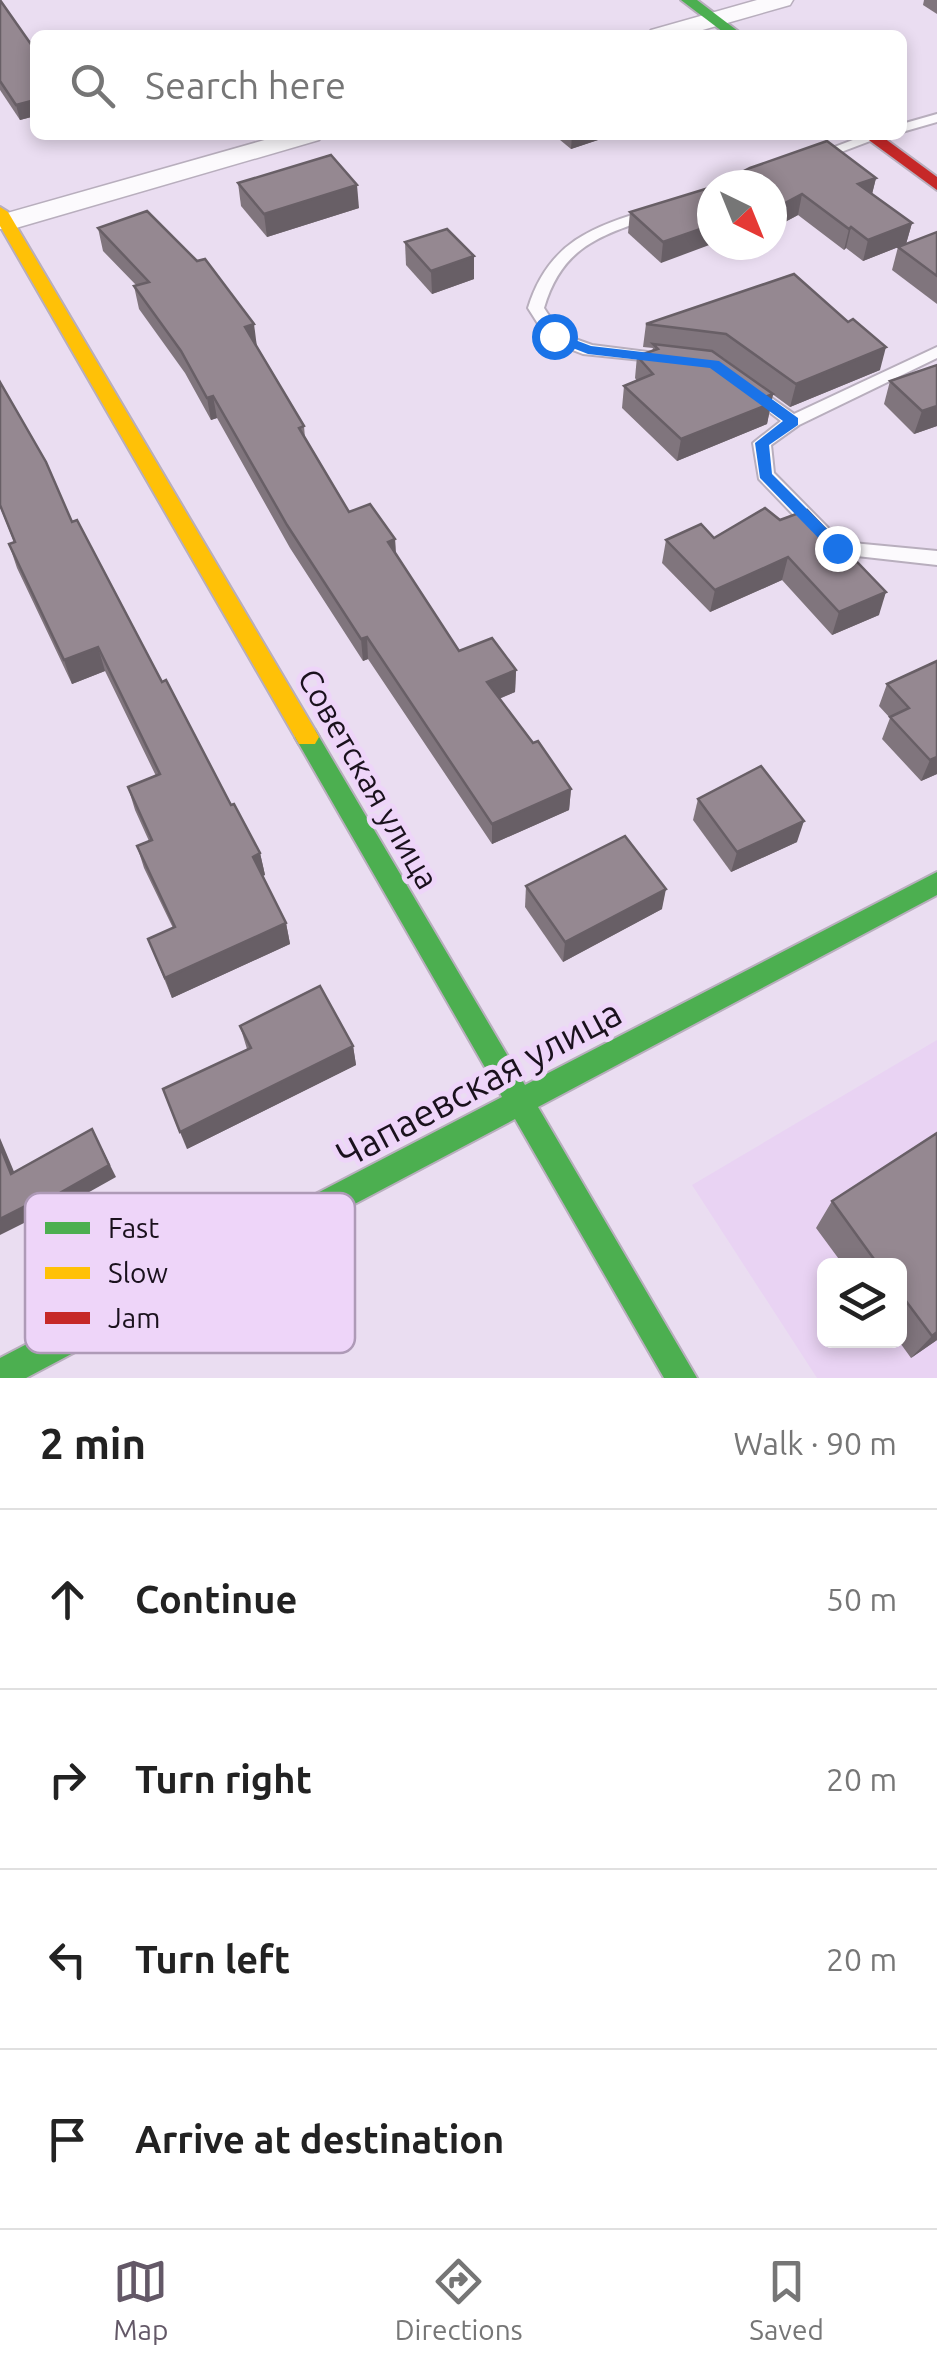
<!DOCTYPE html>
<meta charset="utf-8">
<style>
body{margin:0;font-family:Ubuntu,sans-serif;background:#f2f2f2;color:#222}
.controls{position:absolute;right:30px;bottom:30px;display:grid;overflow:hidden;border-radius:15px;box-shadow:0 5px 15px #0003}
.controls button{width:90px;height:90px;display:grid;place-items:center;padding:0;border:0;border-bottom:2px solid #e0e0e0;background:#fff;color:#222;font:50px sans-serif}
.compass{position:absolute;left:697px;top:170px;width:90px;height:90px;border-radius:50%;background:#fff;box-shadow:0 5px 15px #0003;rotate:137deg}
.stop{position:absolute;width:30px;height:30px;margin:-22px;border:8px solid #1a73e8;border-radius:50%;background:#fff}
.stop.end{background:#1a73e8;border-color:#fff;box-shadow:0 2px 10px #0008}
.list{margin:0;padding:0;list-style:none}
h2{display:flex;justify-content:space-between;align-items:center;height:130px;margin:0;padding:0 40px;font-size:42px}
h2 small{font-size:32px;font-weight:400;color:#767676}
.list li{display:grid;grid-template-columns:65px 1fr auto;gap:30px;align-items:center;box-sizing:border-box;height:180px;padding:0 40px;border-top:2px solid #e0e0e0}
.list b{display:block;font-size:38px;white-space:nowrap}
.list em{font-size:32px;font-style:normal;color:#767676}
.icon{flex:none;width:55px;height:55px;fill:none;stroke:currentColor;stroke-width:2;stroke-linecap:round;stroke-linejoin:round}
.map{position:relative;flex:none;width:937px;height:1378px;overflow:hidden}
.search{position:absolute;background:#fff;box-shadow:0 5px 15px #0003;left:30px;right:30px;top:30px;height:110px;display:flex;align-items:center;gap:25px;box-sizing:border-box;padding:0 35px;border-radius:15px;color:#767676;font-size:38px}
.sheet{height:850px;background:#fff}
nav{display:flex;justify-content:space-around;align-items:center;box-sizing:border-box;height:140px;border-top:2px solid #e0e0e0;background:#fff;font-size:28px;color:#767676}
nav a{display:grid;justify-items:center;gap:5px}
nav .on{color:#635867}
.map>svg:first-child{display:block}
.built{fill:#e9d3f3;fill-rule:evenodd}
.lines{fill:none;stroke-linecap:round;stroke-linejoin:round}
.lane-casing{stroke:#b8aebd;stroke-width:4}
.street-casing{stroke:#b8aebd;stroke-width:3}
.fast-casing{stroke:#b8aebd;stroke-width:4}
.slow-casing{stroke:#b8aebd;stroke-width:4}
.jam-casing{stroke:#b8aebd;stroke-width:4}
.lane{fill:#fcfafd;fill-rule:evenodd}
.street{fill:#fcfafd;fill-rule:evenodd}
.fast{fill:#4caf50;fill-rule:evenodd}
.slow{fill:#ffc107;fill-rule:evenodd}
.jam{fill:#c62828;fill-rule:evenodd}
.wall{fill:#80757d}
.shaded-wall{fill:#685f66}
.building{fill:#958891;stroke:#685f66;stroke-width:2.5}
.route{fill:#1a73e8}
.labels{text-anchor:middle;stroke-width:10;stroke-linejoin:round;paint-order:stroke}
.street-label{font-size:32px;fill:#1a111d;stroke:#eed5f9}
.near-street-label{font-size:38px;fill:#1a111d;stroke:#eed5f9}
.key{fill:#eed5f9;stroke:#ae9ab7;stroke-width:2.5}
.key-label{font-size:28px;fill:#1a111d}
</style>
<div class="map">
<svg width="937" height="1378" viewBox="0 0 937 1378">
<rect width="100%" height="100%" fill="#eaddf1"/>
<path class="built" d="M937,1040V1378H817L692,1185ZM824,1266H900V1340H824Z"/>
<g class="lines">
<defs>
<g id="lane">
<polygon points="937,114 937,122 902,132 902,124"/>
<polygon points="866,135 886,135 820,160 808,157"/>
<path d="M653,209L660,213L658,216C601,235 562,246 544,308L561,334L592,345L671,355V363L583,354L549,341L528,308C548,243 592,226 653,209Z"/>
<polygon points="937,347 937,358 799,425 771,445 774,473 842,542 937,551 937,565 830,553 759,479 753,443 781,421 742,391 744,387 756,387 794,414"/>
</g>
<g id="street">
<polygon points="757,0 793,0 790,5 685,35 647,35 651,30"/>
<polygon points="282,135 323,135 319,140 16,228 0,229 0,215"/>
</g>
<g id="fast">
<polygon points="681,0 697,0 743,35 727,35"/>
<polygon points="307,728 315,730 525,1085 937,872 937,895 538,1107 697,1378 664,1378 515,1119 26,1378 0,1378 0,1358 502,1097 299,744 295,737 299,730"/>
</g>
<polygon id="slow" points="0,207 8,212 315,730 319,737 315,744 299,744 0,226"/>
<polygon id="jam" points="862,135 880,135 937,177 937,190"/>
</defs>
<use href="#lane" class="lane-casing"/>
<use href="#street" class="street-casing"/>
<use href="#fast" class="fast-casing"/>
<use href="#slow" class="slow-casing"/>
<use href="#jam" class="jam-casing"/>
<use href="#lane" class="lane"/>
<use href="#street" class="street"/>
<use href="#fast" class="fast"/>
<use href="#slow" class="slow"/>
<use href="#jam" class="jam"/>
</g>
<g class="wall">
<polygon points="0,0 35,50 35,116 20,120 0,90"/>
<polygon points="924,0 937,0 937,14 923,5"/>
<polygon points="554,135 613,135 571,149"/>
<polygon points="876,178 872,194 912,223 906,244 863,261 846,248 844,250 798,215 772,229 772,185"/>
<polygon points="238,183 359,208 267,237 241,206"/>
<polygon points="712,187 661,263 628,233 630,212"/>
<polygon points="98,228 257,347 304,426 305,438 349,512 395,539 396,554 459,651 516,670 515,692 499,699 571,789 569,810 492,844 368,659 363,661 290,548 217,418 211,420 185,373 139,309 134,286 136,285 103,251"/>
<polygon points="937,232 937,304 892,270 898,247"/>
<polygon points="405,242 474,256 474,279 432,294 406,265"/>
<polygon points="794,274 880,370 790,407 722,357 720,357 773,394 767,424 677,461 622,408 624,386 637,381 635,378 637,356 652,351 653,348 643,347 646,324"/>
<polygon points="937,365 937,426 914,434 884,404 890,381"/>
<polygon points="0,382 72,522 231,805 260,853 265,875 262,876 286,923 290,944 172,998 148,939 173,928 144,868 137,846 149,841 135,810 128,787 156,776 105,671 72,684 17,568 9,544 14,542 0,507"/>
<polygon points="765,508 879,615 832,635 782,580 710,612 662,563 666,540 714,538"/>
<polygon points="937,661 937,774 921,781 882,739 890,718 879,706 887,684"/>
<polygon points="698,799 797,842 731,872 693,820"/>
<polygon points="526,886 662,909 563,962 525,907"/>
<polygon points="240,1026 353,1046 356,1065 187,1149 247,1049"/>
<polygon points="937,1133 937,1340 911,1358 898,1340 900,1340 900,1266 844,1266 816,1228 832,1201"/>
</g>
<g class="shaded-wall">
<polygon points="35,100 35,116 20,120 16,105"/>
<polygon points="572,135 613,135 571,149"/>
<polygon points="876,178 871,198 858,184"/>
<polygon points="357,185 359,208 267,237 264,214"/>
<polygon points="802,194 798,215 772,229 772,210"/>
<polygon points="912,223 906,244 863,261 868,240"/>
<polygon points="712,225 712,244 661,263 663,242"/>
<polygon points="851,227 846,248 844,250 849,229"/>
<polygon points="474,256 474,279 432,294 431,271"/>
<polygon points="254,324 257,347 245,327"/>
<polygon points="886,347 880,370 790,407 796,384"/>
<polygon points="773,394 767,424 677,461 681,439"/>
<polygon points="213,396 217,418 211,420 207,398"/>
<polygon points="937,406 937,426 914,434 922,411"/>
<polygon points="395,539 396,562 388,542"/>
<polygon points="788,557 782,580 710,612 715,590"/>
<polygon points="886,592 879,615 832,635 839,612"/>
<polygon points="367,637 368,659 363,661 361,639"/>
<polygon points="98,647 105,671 72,684 64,660"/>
<polygon points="516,670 515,692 486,704 487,682"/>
<polygon points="937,757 937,774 921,781 930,760"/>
<polygon points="571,789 569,810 492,844 492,824"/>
<polygon points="804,821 797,842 731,872 737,852"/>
<polygon points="260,853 265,875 257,878 253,857"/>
<polygon points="666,889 662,909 563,962 565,942"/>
<polygon points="286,923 290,944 172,998 165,978"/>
<polygon points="353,1046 356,1065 187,1149 180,1132"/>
<polygon points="92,1129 116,1177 50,1214 48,1211 0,1235 0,1219"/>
<polygon points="0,1138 20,1186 11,1174 0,1146"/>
<polygon points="937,1332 937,1340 911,1358 932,1336"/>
</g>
<g class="building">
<polygon points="0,0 35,50 35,60 33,60 35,63 35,100 16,105 0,81"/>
<polygon points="827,141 876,178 858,184 912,223 868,240 851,227 849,229 802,194 772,210 772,185 716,185 750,168"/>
<polygon points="331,155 357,185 264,214 238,183"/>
<polygon points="712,187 712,225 663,242 630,212"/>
<polygon points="147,211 197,261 205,259 254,324 245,327 304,426 299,428 349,512 370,504 395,539 388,542 459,651 492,638 516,670 487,682 533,743 538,741 571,789 492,824 367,637 361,639 287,525 213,396 207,398 181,351 134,286 149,282 98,228"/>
<polygon points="447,229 474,256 431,271 405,242"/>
<polygon points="937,232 937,276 898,247"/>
<polygon points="794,274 848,322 853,319 886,347 796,384 726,334 646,324"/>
<polygon points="653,344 712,351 773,394 765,397 772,403 681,439 624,386 653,374 637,356 658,349"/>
<polygon points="937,365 937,406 922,411 890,381"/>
<polygon points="0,382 46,462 72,522 77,520 162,682 166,680 231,805 234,804 260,853 253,857 286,923 165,978 148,939 175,927 137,846 152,840 128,787 160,774 98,647 64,660 9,544 15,542 0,505"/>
<polygon points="765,508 780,520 807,510 886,592 839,612 788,557 715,590 666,540 701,524 714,538"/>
<polygon points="937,661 937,757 930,760 890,717 909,708 887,684"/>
<polygon points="761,766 804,821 737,852 698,799"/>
<polygon points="625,836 666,889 565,942 526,886"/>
<polygon points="320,986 353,1046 180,1132 163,1089 251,1048 240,1026"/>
<polygon points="92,1129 109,1165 42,1203 41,1198 0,1219 0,1146 11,1174"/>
<polygon points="937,1133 937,1332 932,1336 900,1293 900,1266 879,1266 832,1201"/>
</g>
<polygon class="route" points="554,332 591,346 719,361 798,418 798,425 769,445 772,474 842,544 842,552 832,552 760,478 755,443 783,421 710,368 588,354 550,339 548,336"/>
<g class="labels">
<g class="street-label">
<text transform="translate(368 779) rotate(60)" y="11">Советская улица</text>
</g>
<g class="near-street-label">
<text transform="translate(479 1084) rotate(-28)" y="13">Чапаевская улица</text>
</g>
</g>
<rect x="25" y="1193" width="330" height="160" rx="15" class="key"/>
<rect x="45" y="1222" width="45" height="12" fill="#4caf50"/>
<rect x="45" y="1267" width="45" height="12" fill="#ffc107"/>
<rect x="45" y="1312" width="45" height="12" fill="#c62828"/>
<g class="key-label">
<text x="108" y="1238">Fast</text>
<text x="108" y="1283">Slow</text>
<text x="108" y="1328">Jam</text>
</g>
</svg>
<div class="controls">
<button><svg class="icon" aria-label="layers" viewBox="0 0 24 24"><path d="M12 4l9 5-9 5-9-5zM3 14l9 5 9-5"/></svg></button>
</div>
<svg class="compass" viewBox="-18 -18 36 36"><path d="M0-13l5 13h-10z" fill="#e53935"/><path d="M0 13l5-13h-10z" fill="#767676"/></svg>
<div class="stop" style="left:554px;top:336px"></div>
<div class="stop end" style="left:837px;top:548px"></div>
<div class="search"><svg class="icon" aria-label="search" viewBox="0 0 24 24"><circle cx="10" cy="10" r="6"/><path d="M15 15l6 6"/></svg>Search here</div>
</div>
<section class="sheet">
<h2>2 min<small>Walk · 90 m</small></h2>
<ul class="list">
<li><svg class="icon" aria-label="ahead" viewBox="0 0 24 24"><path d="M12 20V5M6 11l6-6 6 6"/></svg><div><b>Continue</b></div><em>50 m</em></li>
<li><svg class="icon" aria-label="right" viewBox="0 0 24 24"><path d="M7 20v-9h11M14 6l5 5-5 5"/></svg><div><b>Turn right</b></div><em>20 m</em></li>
<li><svg class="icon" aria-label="left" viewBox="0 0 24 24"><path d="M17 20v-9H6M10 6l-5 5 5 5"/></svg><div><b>Turn left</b></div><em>20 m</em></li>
<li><svg class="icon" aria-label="arrive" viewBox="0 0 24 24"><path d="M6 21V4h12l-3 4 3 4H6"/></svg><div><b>Arrive at destination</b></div></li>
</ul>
</section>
<nav>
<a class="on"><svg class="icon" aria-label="map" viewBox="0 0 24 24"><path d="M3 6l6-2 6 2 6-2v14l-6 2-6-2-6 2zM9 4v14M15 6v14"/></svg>Map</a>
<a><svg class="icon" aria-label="directions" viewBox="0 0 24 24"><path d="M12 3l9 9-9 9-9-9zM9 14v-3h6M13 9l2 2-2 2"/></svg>Directions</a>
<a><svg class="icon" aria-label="saved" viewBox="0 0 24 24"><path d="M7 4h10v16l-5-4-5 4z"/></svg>Saved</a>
</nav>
